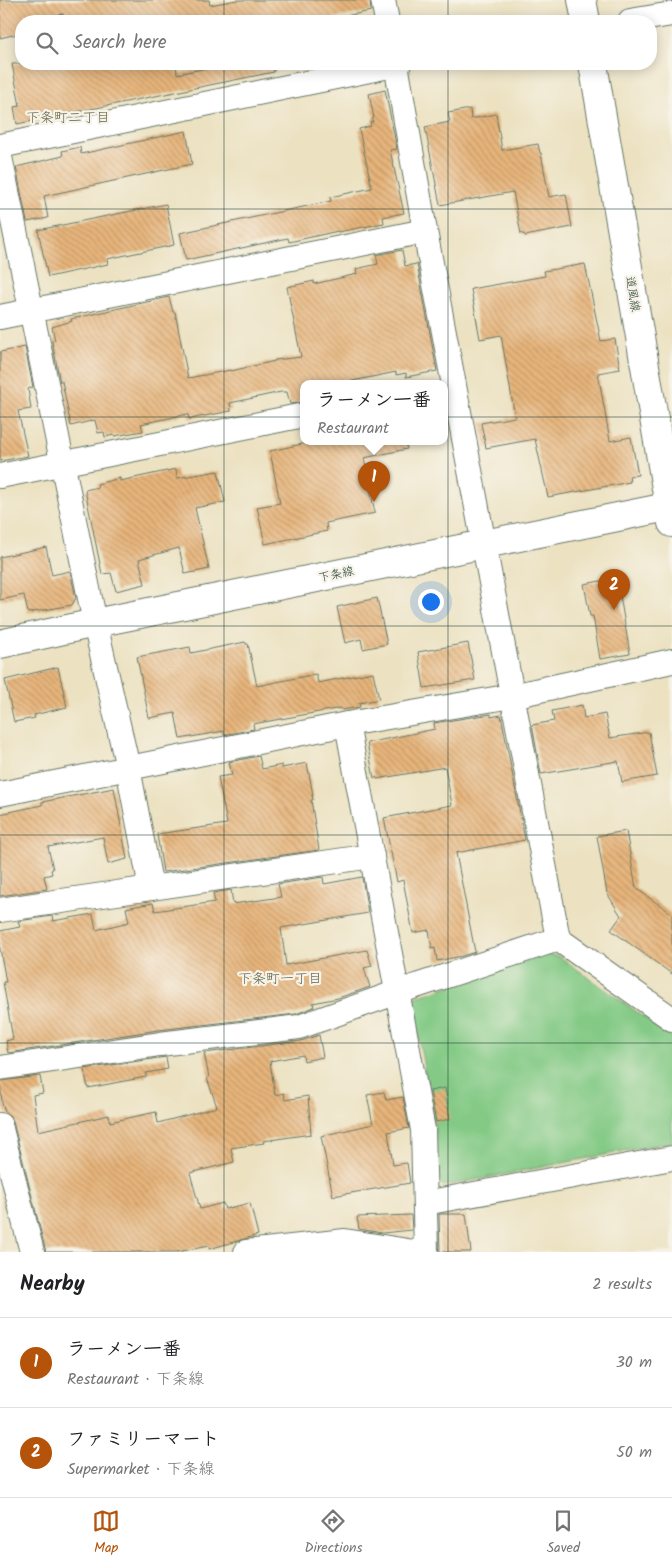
<!DOCTYPE html>
<meta charset="utf-8">
<style>
body{margin:0;font-family:Kalam,"Klee One",sans-serif;background:#f6f6f6;color:#202124}
.you{position:absolute;left:430px;top:601px;width:18px;height:18px;margin:-12px;border:4px solid #fff;border-radius:50%;background:#1a73e8;box-shadow:0 0 0 8px #1a73e833}
.badge{display:grid;place-items:center;width:32px;height:32px;border-radius:50%;background:#b45309;color:#fff;font-size:16px;font-weight:700}
.pin{position:absolute;translate:-50% -41px;filter:drop-shadow(0 1px 2px #0008)}
.pin::after{content:'';position:absolute;top:26px;width:18px;height:15px;background:inherit;clip-path:polygon(0 0,100% 0,50% 100%)}
.popup{position:absolute;left:300px;top:380px;width:148px;height:65px;box-sizing:border-box;display:grid;place-content:center;border-radius:10px;background:#fff;filter:drop-shadow(0 1px 4px #0005);font-size:16px;white-space:nowrap;color:#757577}
.popup b{font-size:19px;color:#202124}
.popup::after{content:'';position:absolute;left:50%;top:100%;margin-left:-10px;border:10px solid transparent;border-top-color:#fff}
.list{margin:0;padding:0;list-style:none}
h2{display:flex;justify-content:space-between;align-items:center;height:65px;margin:0;padding:0 20px;font-size:21px}
h2 small{font-size:16px;font-weight:400;color:#757577}
.list li{display:grid;grid-template-columns:32px 1fr auto;gap:15px;align-items:center;box-sizing:border-box;height:90px;padding:0 20px;border-top:1px solid #e0e0e0}
.list b{display:block;font-size:19px;white-space:nowrap}
.list p{margin:0;font-size:16px;white-space:nowrap;color:#757577}
.list em{font-size:16px;font-style:normal;color:#757577}
.icon{flex:none;width:28px;height:28px;fill:none;stroke:currentColor;stroke-width:2;stroke-linecap:round;stroke-linejoin:round}
.map{position:relative;flex:none;width:672px;height:1252px;overflow:hidden}
.search{position:absolute;background:#fff;box-shadow:0 2px 12px #0003;left:15px;right:15px;top:15px;height:55px;display:flex;align-items:center;gap:12px;box-sizing:border-box;padding:0 18px;border-radius:20px;color:#757577;font-size:19px}
.sheet{height:245px;background:#fff}
nav{display:flex;justify-content:space-around;align-items:center;box-sizing:border-box;height:70px;border-top:1px solid #e0e0e0;background:#fff;font-size:14px;color:#757577}
nav a{display:grid;justify-items:center;gap:2px}
nav .on{color:#b45309}
.map>svg:first-child{display:block}
.green{fill:#84ca86;stroke:#52845d}
.building{fill:url(#building-back-hatch)}
.lines{fill:none;stroke-linecap:round;stroke-linejoin:round}
.minor-casing{stroke:#677766;stroke-width:26}
.tertiary-casing{stroke:#677766;stroke-width:30}
.minor{stroke:#fff;stroke-width:24}
.tertiary{stroke:#fff;stroke-width:28}
.grid{fill:none;stroke:#1f3d34;stroke-width:1;stroke-opacity:0.55}
.labels{text-anchor:middle;stroke-width:4.5;stroke-linejoin:round;paint-order:stroke}
.street-label{font-size:12px;fill:#1f3d34;stroke:#f7f3e8}
.neighbourhood-label{font-size:14px;fill:#65674d;stroke:#f7f3e8}
</style>
<div class="map">
<svg width="672" height="1252" viewBox="0 0 672 1252">
<defs>
<pattern id="building-back-hatch" width="6" height="6" patternUnits="userSpaceOnUse" patternTransform="scale(1.25)"><rect width="6" height="6" fill="#e8b57b"/><path d="M-1 5l2 2M0 0l6 6M5-1l2 2" fill="none" stroke="#bb9466"/></pattern>
</defs>
<rect width="100%" height="100%" fill="#f7f3e8"/>
<filter id="ink" filterUnits="userSpaceOnUse"><feTurbulence type="fractalNoise" baseFrequency=".02" numOctaves="2"/><feDisplacementMap in="SourceGraphic" scale="10" xChannelSelector="R" yChannelSelector="G"/><feConvolveMatrix kernelMatrix="1 2 1 2 8 2 1 2 1" color-interpolation-filters="sRGB"/></filter>
<filter id="wash" filterUnits="userSpaceOnUse"><feTurbulence type="fractalNoise" baseFrequency=".0096" numOctaves="4" result="noise"/><feDisplacementMap in="SourceGraphic" scale="20" xChannelSelector="R" yChannelSelector="G"/><feGaussianBlur stdDeviation="1.12" result="paint"/><feColorMatrix in="noise" values="0 0 0 0 0 0 0 0 0 0 0 0 0 0 0 0 0 1.4 0 .05"/><feComposite in="paint" operator="in"/></filter>
<g filter="url(#wash)">
<rect width="100%" height="100%" fill="#ece2c2"/>
<polygon class="green" points="545,954 560,957 672,1037 672,1142 444,1186 437,1182 435,1130 413,1006 416,997"/>
<g id="blocks">
<g class="building">
<polygon points="0,0 209,0 210,5 237,0 370,0 371,11 320,21 64,21 63,14 21,21 21,33 0,38"/>
<polygon points="12,64 176,64 177,74 227,64 273,64 274,72 17,124 14,107 20,106"/>
<polygon points="385,90 397,149 390,150 404,213 383,217 384,223 338,232 338,231 289,242 288,238 186,260 180,233 331,201 330,197 372,188 359,129 371,126 370,122 373,122 372,119 374,118 369,94"/>
<polygon points="470,109 471,119 496,114 502,150 538,144 540,153 541,153 549,197 566,194 572,227 525,236 524,234 521,234 513,192 440,205 425,127 450,122 448,113"/>
<polygon points="186,131 192,164 44,196 48,218 27,222 16,167 63,156 62,151 80,147 81,154"/>
<polygon points="166,204 174,245 107,259 108,264 48,277 38,230"/>
<polygon points="402,250 405,266 417,264 437,371 406,377 406,373 396,375 396,372 343,383 304,383 304,402 290,404 287,392 281,392 230,403 231,411 189,419 188,414 141,424 143,431 114,436 114,435 105,437 104,432 98,433 95,420 71,426 62,381 60,382 52,341 55,340 52,327 72,321 71,319 169,297 173,312 175,312 188,378 231,370 231,371 275,361 275,360 301,357 287,287 314,281 314,284 357,274 356,269 378,264 376,255"/>
<polygon points="585,264 601,341 615,339 620,369 598,373 610,441 631,437 638,475 629,476 630,482 548,497 535,439 486,448 481,423 515,417 501,335 480,339 471,289 545,276 544,271"/>
<polygon points="25,347 33,387 28,389 31,409 18,411 28,456 0,461 0,352"/>
<polygon points="316,441 406,441 407,449 364,458 375,513 326,523 327,531 265,544 257,507 280,503 270,451"/>
<polygon points="176,469 177,478 218,471 225,502 195,508 209,569 185,574 179,548 139,559 145,584 116,591 111,573 102,574 85,490 98,487 97,484 120,478 120,481"/>
<polygon points="46,547 52,575 70,571 76,598 72,605 28,613 24,595 0,600 0,557"/>
<polygon points="617,578 630,654 600,659 593,616 590,616 584,584"/>
<polygon points="377,598 387,644 363,649 361,639 345,643 337,607"/>
<polygon points="245,642 246,644 248,644 257,686 316,674 318,683 373,672 379,699 359,703 360,707 342,710 341,708 253,724 254,729 224,735 224,731 180,739 175,713 149,718 137,657 190,647 191,653"/>
<polygon points="468,643 475,680 424,688 418,652"/>
<polygon points="58,667 67,707 34,715 35,718 14,722 5,680"/>
<polygon points="582,705 584,718 605,714 610,738 649,732 657,776 622,782 618,761 541,774 532,725 554,721 552,711"/>
<polygon points="491,714 491,717 501,715 525,840 456,853 475,952 462,956 437,961 435,948 432,949 429,930 413,933 403,880 397,882 384,818 452,805 445,767 377,779 376,777 374,778 367,743 435,729 434,723"/>
<polygon points="259,756 262,769 282,765 282,768 307,763 313,795 312,795 313,800 311,800 319,850 163,872 157,834 227,824 218,777 232,775 229,762"/>
<polygon points="114,788 127,859 108,864 103,837 48,847 53,869 51,870 52,874 44,876 47,889 0,896 0,814 42,805 42,802"/>
<polygon points="626,831 636,888 672,914 672,974 611,930 621,916 607,893 597,836"/>
<polygon points="323,877 324,884 362,877 368,913 281,928 286,965 367,950 372,966 364,968 370,987 338,998 313,1003 314,1007 296,1014 158,1030 8,1053 6,1041 13,1039 3,982 6,982 0,949 0,931 20,927 18,921 52,916 53,921 93,914 96,930 129,922 126,908 153,903 155,911 215,902 213,893 231,890 233,904 281,897 278,884"/>
<polygon points="319,1035 323,1057 304,1061 303,1055 270,1061 275,1095 284,1093 285,1100 308,1096 311,1134 263,1141 264,1143 231,1148 234,1162 190,1173 200,1209 223,1203 225,1209 250,1203 258,1235 209,1249 209,1246 177,1252 46,1252 13,1122 10,1116 5,1112 2,1103 0,1081 40,1076 43,1093 33,1095 38,1131 109,1115 110,1122 156,1112 158,1123 217,1107 207,1078 209,1077 204,1053 301,1041"/>
<polygon points="166,1057 168,1069 146,1073 146,1077 88,1088 84,1069"/>
<polygon points="445,1088 450,1119 436,1122 430,1091"/>
<polygon points="384,1092 386,1100 403,1097 409,1128 388,1132 393,1165 407,1163 410,1183 333,1196 321,1136 373,1124 367,1095"/>
<polygon points="439,1214 466,1214 471,1252 440,1252"/>
<polygon points="411,1215 412,1230 382,1233 359,1229 357,1217"/>
</g>
</g>
</g>
<g filter="url(#ink)">
<use href="#blocks" fill-opacity="0" stroke="#677766" stroke-width="1"/>
<g class="lines">
<defs>
<g id="minor">
<polyline points="383,0 387,21"/>
<polyline points="630,21 672,14"/>
<polyline points="396,64 425,231 558,939 672,1019"/>
<polyline points="0,146 399,64"/>
<polyline points="0,157 95,623 128,768 151,888"/>
<polyline points="0,317 425,231"/>
<polyline points="0,476 304,415"/>
<polyline points="347,724 423,1130 426,1252"/>
<polyline points="0,794 347,724 512,696 672,661"/>
<polyline points="0,910 372,856"/>
<polyline points="0,1068 160,1044 299,1027 398,992 558,939"/>
<polyline points="0,1125 32,1252"/>
<polyline points="425,1203 672,1158"/>
<polyline points="246,1252 345,1241 414,1252"/>
</g>
<g id="tertiary">
<polyline points="582,0 586,21"/>
<polyline points="593,64 672,523"/>
<polyline points="0,644 95,623 672,506"/>
</g>
</defs>
<use href="#minor" class="minor-casing"/>
<use href="#tertiary" class="tertiary-casing"/>
<use href="#minor" class="minor"/>
<use href="#tertiary" class="tertiary"/>
</g>
</g>
<path class="grid" d="M224,0V21M448,0V21M224,64V1252M448,64V1252M0,209H672M0,417H672M0,626H672M0,835H672M0,1043H672"/>
<g class="labels">
<g class="street-label">
<text transform="translate(633 294) rotate(80)" y="4">道風線</text>
<text transform="translate(336 574) rotate(-12)" y="4">下条線</text>
</g>
<g class="neighbourhood-label">
<text x="68" y="122">下条町二丁目</text>
<text x="280" y="983">下条町一丁目</text>
</g>
</g>
</svg>
<div class="you"></div>
<div class="pin badge" style="left:374px;top:502px">1</div>
<div class="popup"><b>ラーメン一番</b>Restaurant</div>
<div class="pin badge" style="left:614px;top:610px">2</div>
<div class="search"><svg class="icon" aria-label="search" viewBox="0 0 24 24"><circle cx="10" cy="10" r="6"/><path d="M15 15l6 6"/></svg>Search here</div>
</div>
<section class="sheet">
<h2>Nearby<small>2 results</small></h2>
<ul class="list">
<li><span class="badge">1</span><div><b>ラーメン一番</b><p>Restaurant · 下条線</p></div><em>30 m</em></li>
<li><span class="badge">2</span><div><b>ファミリーマート</b><p>Supermarket · 下条線</p></div><em>50 m</em></li>
</ul>
</section>
<nav>
<a class="on"><svg class="icon" aria-label="map" viewBox="0 0 24 24"><path d="M3 6l6-2 6 2 6-2v14l-6 2-6-2-6 2zM9 4v14M15 6v14"/></svg>Map</a>
<a><svg class="icon" aria-label="directions" viewBox="0 0 24 24"><path d="M12 3l9 9-9 9-9-9zM9 14v-3h6M13 9l2 2-2 2"/></svg>Directions</a>
<a><svg class="icon" aria-label="saved" viewBox="0 0 24 24"><path d="M7 4h10v16l-5-4-5 4z"/></svg>Saved</a>
</nav>
